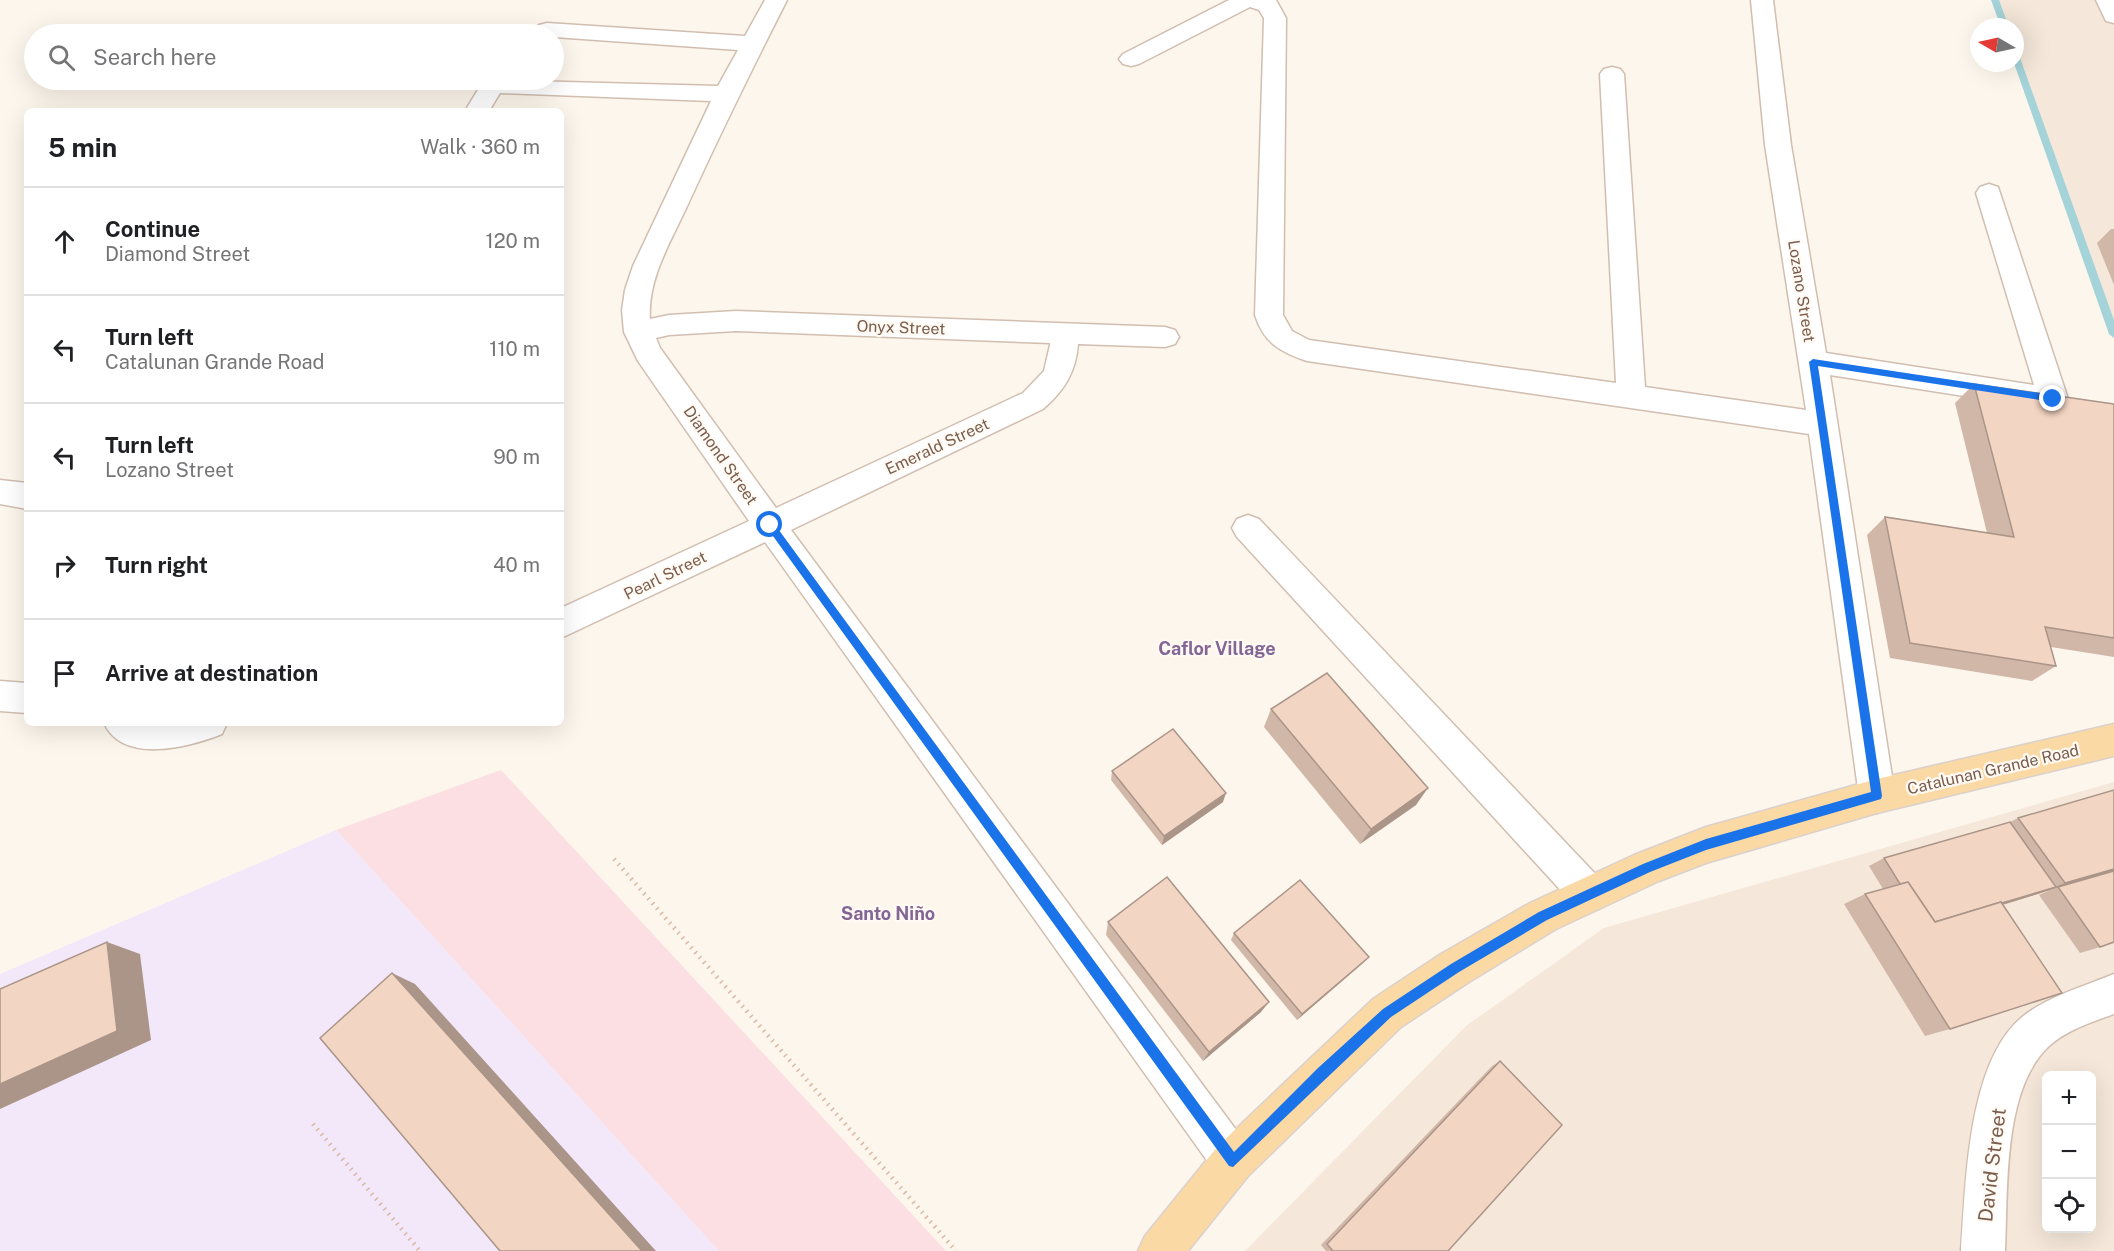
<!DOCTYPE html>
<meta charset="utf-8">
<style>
body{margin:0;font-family:"Public Sans",sans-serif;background:#f2f2f2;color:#202124}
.controls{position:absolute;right:18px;bottom:18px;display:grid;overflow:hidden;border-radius:9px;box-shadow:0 6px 24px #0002}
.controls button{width:54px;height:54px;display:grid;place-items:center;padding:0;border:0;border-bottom:2px solid #e0e0e0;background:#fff;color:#202124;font:30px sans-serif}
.compass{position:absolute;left:1970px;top:18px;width:54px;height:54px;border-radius:50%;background:#fff;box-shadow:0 6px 24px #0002;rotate:279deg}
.stop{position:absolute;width:18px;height:18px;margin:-14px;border:4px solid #1a73e8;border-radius:50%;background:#fff}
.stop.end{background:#1a73e8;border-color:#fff;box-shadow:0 2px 6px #0008}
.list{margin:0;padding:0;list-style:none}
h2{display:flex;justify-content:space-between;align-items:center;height:78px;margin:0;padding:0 24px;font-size:26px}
h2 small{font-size:20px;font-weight:400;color:#757577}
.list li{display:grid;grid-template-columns:39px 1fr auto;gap:18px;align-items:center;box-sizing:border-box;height:108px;padding:0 24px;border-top:2px solid #e0e0e0}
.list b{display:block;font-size:22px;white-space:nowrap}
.list p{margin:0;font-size:20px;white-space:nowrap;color:#757577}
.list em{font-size:20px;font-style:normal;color:#757577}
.icon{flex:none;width:33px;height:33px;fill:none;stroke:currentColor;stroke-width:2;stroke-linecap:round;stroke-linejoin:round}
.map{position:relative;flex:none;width:2114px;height:1251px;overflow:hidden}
.search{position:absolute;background:#fff;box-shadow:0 6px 24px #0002;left:24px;top:24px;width:540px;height:66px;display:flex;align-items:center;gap:15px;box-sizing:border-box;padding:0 21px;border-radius:33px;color:#757577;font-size:22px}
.panel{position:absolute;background:#fff;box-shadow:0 6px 24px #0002;left:24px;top:108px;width:540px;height:618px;border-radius:9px}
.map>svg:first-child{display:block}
.residential{fill:#f5e8da;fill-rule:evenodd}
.education{fill:#f3e8fa}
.medical{fill:#fbdfe3}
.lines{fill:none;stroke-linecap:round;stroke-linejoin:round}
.stream{fill:#a5d3da;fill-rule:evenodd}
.minor-casing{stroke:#d1beb0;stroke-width:3}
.major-casing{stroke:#dad1cd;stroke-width:3}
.path{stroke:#d9b8a5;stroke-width:4.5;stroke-dasharray:1.5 5;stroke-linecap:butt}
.minor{fill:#fff;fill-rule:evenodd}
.major{fill:#fbd9a5;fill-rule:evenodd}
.wall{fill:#d1b7a8}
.shaded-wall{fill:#aa9588}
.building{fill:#f3d5c3;stroke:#aa9588;stroke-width:1.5}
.route{fill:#1a73e8}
.labels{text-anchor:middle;stroke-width:4.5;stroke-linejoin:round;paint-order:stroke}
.street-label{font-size:16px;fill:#7a5c4d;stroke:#fffaf3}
.neighbourhood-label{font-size:18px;font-weight:bold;fill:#846695;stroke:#fffaf3}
.near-street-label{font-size:20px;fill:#7a5c4d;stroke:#fffaf3}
</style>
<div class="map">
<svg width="2114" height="1251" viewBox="0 0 2114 1251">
<rect width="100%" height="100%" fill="#fdf6ec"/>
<g class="residential">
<polygon points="1995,0 2114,0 2114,334 2015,55 2015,27 2005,27"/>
<path d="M2114,782V1251H1245L1466,1026L1604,928ZM2046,1076H2092V1228H2046Z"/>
</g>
<polygon class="education" points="336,830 719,1251 0,1251 0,974"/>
<polygon class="medical" points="501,770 946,1251 719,1251 336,830"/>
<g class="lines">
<g class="stream">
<polygon points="1991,0 1999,0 2009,27 2001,27"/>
<polygon points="2015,52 2019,55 2114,320 2114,338 2109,334 2014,63"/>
</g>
<defs>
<g id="minor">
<path d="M765,0H787C753,67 720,134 689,202C673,238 647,278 650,319L669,315L736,311L1165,327L1175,330L1179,337L1175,344L1165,347L1078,344C1076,372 1064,391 1043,409L791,530L1248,1146L1254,1161L1248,1176L1233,1182L1218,1176L765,542L561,638V608L749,521L638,361L624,332L622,310L625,290L633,266L711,101L500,93L489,111H465L484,80L718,86L738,50L554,37V34H538L535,30L539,25L547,23L745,36ZM736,331L1050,343V345L1044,371L1023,393L776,508L660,348L656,338L669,335Z"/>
<path d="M1229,0H1276L1286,18L1283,315L1292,331L1309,340L1616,383L1600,74L1604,69L1612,67L1620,69L1624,74L1645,387L1806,410L1765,145L1751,0H1773L1791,145L1826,353L2034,385L1976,193L1980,187L1989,184L1998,187L2068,399L2063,407L2053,410L1830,375L1895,796L1890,808L1877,813L1864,808L1859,796L1809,434L1307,361C1280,352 1264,343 1255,315L1264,18L1259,10L1250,7L1139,64L1131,66L1123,64L1119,59L1123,54Z"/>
<polygon points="2096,0 2114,0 2114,23 2106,21"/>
<polygon points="0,480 27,483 27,509 0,504"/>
<polygon points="1248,515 1259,519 1602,881 1608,894 1602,907 1589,912 1576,907 1237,537 1232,528 1237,519"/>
<polygon points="0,681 27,683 27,713 0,711"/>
<path d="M104,723H227L222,734C189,747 123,765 104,723Z"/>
<path d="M2114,974V1014C2092,1022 2066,1030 2048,1047C2002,1091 2008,1192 2005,1251H1961C1966,1184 1967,1057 2026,1014C2052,995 2085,986 2114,974Z"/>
</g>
<polygon id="major" points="2114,724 2114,756 1877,813 1706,863 1659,881 1556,929 1469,982 1401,1027 1248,1176 1188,1251 1138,1251 1145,1236 1218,1146 1373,999 1441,954 1530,903 1634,855 1706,827 1877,779"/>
</defs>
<use href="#minor" class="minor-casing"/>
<use href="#major" class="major-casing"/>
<g class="path">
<polyline points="614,859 956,1251"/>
<polyline points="313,1124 420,1251"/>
</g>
<use href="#minor" class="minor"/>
<use href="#major" class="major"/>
</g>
<g class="wall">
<polygon points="2111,229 2114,229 2114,285 2097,243"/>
<polygon points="1974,384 2114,404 2114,657 2051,647 2056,666 2032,681 1890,658 1867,535 1885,517 1987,533 1955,403"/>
<polygon points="1271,709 1416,805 1360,844 1264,727"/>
<polygon points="1112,771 1223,802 1162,845 1111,780"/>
<polygon points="2018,818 2114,943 2080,953 2039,895 2050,890 2003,905 1950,1029 1925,1036 1844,904 1865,894 1883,889 1869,866 1884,858 2010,822"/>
<polygon points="1108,922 1261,1012 1203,1061 1106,935"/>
<polygon points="1234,933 1369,957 1363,963 1297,1020 1231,940"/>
<polygon points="1500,1061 1448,1251 1326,1251 1321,1245 1492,1066"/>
</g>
<g class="shaded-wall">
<polygon points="1428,788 1416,805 1360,844 1371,829"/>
<polygon points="1226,793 1223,802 1162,845 1164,836"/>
<polygon points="2114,869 2114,872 2058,887 2038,894 1911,932 1928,925 2052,888 2065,883"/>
<polygon points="107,942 140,954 151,1040 0,1109 0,1084"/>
<polygon points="1369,957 1363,963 1297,1020 1302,1014"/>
<polygon points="392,973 415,984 656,1251 642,1251"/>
<polygon points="1269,1002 1261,1012 1203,1061 1209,1052"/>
</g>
<g class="building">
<polygon points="1974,384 2114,404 2114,638 2045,627 2056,666 1910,643 1885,517 2014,537"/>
<polygon points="1327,673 1428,788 1371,829 1271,709"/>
<polygon points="1173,729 1226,793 1164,836 1112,771"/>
<polygon points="2114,790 2114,869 2065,883 2018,818"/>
<polygon points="2010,822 2056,887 2002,903 2001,902 1935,922 1908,882 1900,884 1884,858"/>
<polygon points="2114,871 2114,942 2100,947 2058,887"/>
<polygon points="1167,877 1269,1002 1209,1052 1108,922"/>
<polygon points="1300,880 1369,957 1302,1014 1234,933"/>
<polygon points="1908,882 1935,922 2001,902 2062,993 1950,1029 1865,894"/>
<polygon points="107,942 117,1031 0,1084 0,989"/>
<polygon points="392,973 642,1251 500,1251 320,1038"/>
<polygon points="1500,1061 1562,1125 1448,1251 1333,1251 1327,1244"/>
</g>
<polygon class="route" points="1813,359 2053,395 2058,399 2053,402 1818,366 1882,796 1881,799 1706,850 1650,872 1547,920 1459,972 1391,1017 1233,1167 1229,1166 765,525 766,522 773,522 1234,1152 1318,1068 1383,1009 1451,964 1539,912 1643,864 1706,839 1871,792 1809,362"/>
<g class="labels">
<g class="street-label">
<text transform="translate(1802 291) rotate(81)" y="6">Lozano Street</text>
<text transform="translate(901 327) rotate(2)" y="6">Onyx Street</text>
<text transform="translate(937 446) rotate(-25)" y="6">Emerald Street</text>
<text transform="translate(721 455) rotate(55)" y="6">Diamond Street</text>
<text transform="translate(665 575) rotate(-26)" y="6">Pearl Street</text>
<text transform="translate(1993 769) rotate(-13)" y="6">Catalunan Grande Road</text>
</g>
<g class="neighbourhood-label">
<text x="1217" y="655">Caflor Village</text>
<text x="888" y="920">Santo Niño</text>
</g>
<g class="near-street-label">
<text transform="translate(1992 1165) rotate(-83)" y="7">David Street</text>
</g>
</g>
</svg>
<div class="controls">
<button>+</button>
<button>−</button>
<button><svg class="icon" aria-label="locate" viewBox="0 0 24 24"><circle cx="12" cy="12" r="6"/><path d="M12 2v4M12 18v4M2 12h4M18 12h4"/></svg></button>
</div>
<svg class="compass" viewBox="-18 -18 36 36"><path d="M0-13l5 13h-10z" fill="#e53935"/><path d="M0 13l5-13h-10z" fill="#757577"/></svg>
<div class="stop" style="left:770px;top:525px"></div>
<div class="stop end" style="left:2053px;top:399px"></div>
<div class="search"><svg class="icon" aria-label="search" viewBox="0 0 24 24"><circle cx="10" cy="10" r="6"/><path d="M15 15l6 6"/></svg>Search here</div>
<section class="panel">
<h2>5 min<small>Walk · 360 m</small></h2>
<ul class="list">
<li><svg class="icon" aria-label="ahead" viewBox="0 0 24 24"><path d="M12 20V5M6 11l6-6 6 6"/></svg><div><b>Continue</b><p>Diamond Street</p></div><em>120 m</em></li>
<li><svg class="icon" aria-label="left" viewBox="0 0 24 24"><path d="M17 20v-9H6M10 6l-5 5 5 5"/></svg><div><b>Turn left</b><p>Catalunan Grande Road</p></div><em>110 m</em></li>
<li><svg class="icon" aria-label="left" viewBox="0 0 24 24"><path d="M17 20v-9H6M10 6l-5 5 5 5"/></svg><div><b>Turn left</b><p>Lozano Street</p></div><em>90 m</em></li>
<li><svg class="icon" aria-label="right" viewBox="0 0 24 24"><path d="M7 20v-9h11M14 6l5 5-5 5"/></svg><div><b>Turn right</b></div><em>40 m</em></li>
<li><svg class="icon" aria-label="arrive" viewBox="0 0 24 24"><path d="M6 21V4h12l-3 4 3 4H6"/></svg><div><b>Arrive at destination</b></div></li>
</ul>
</section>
</div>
